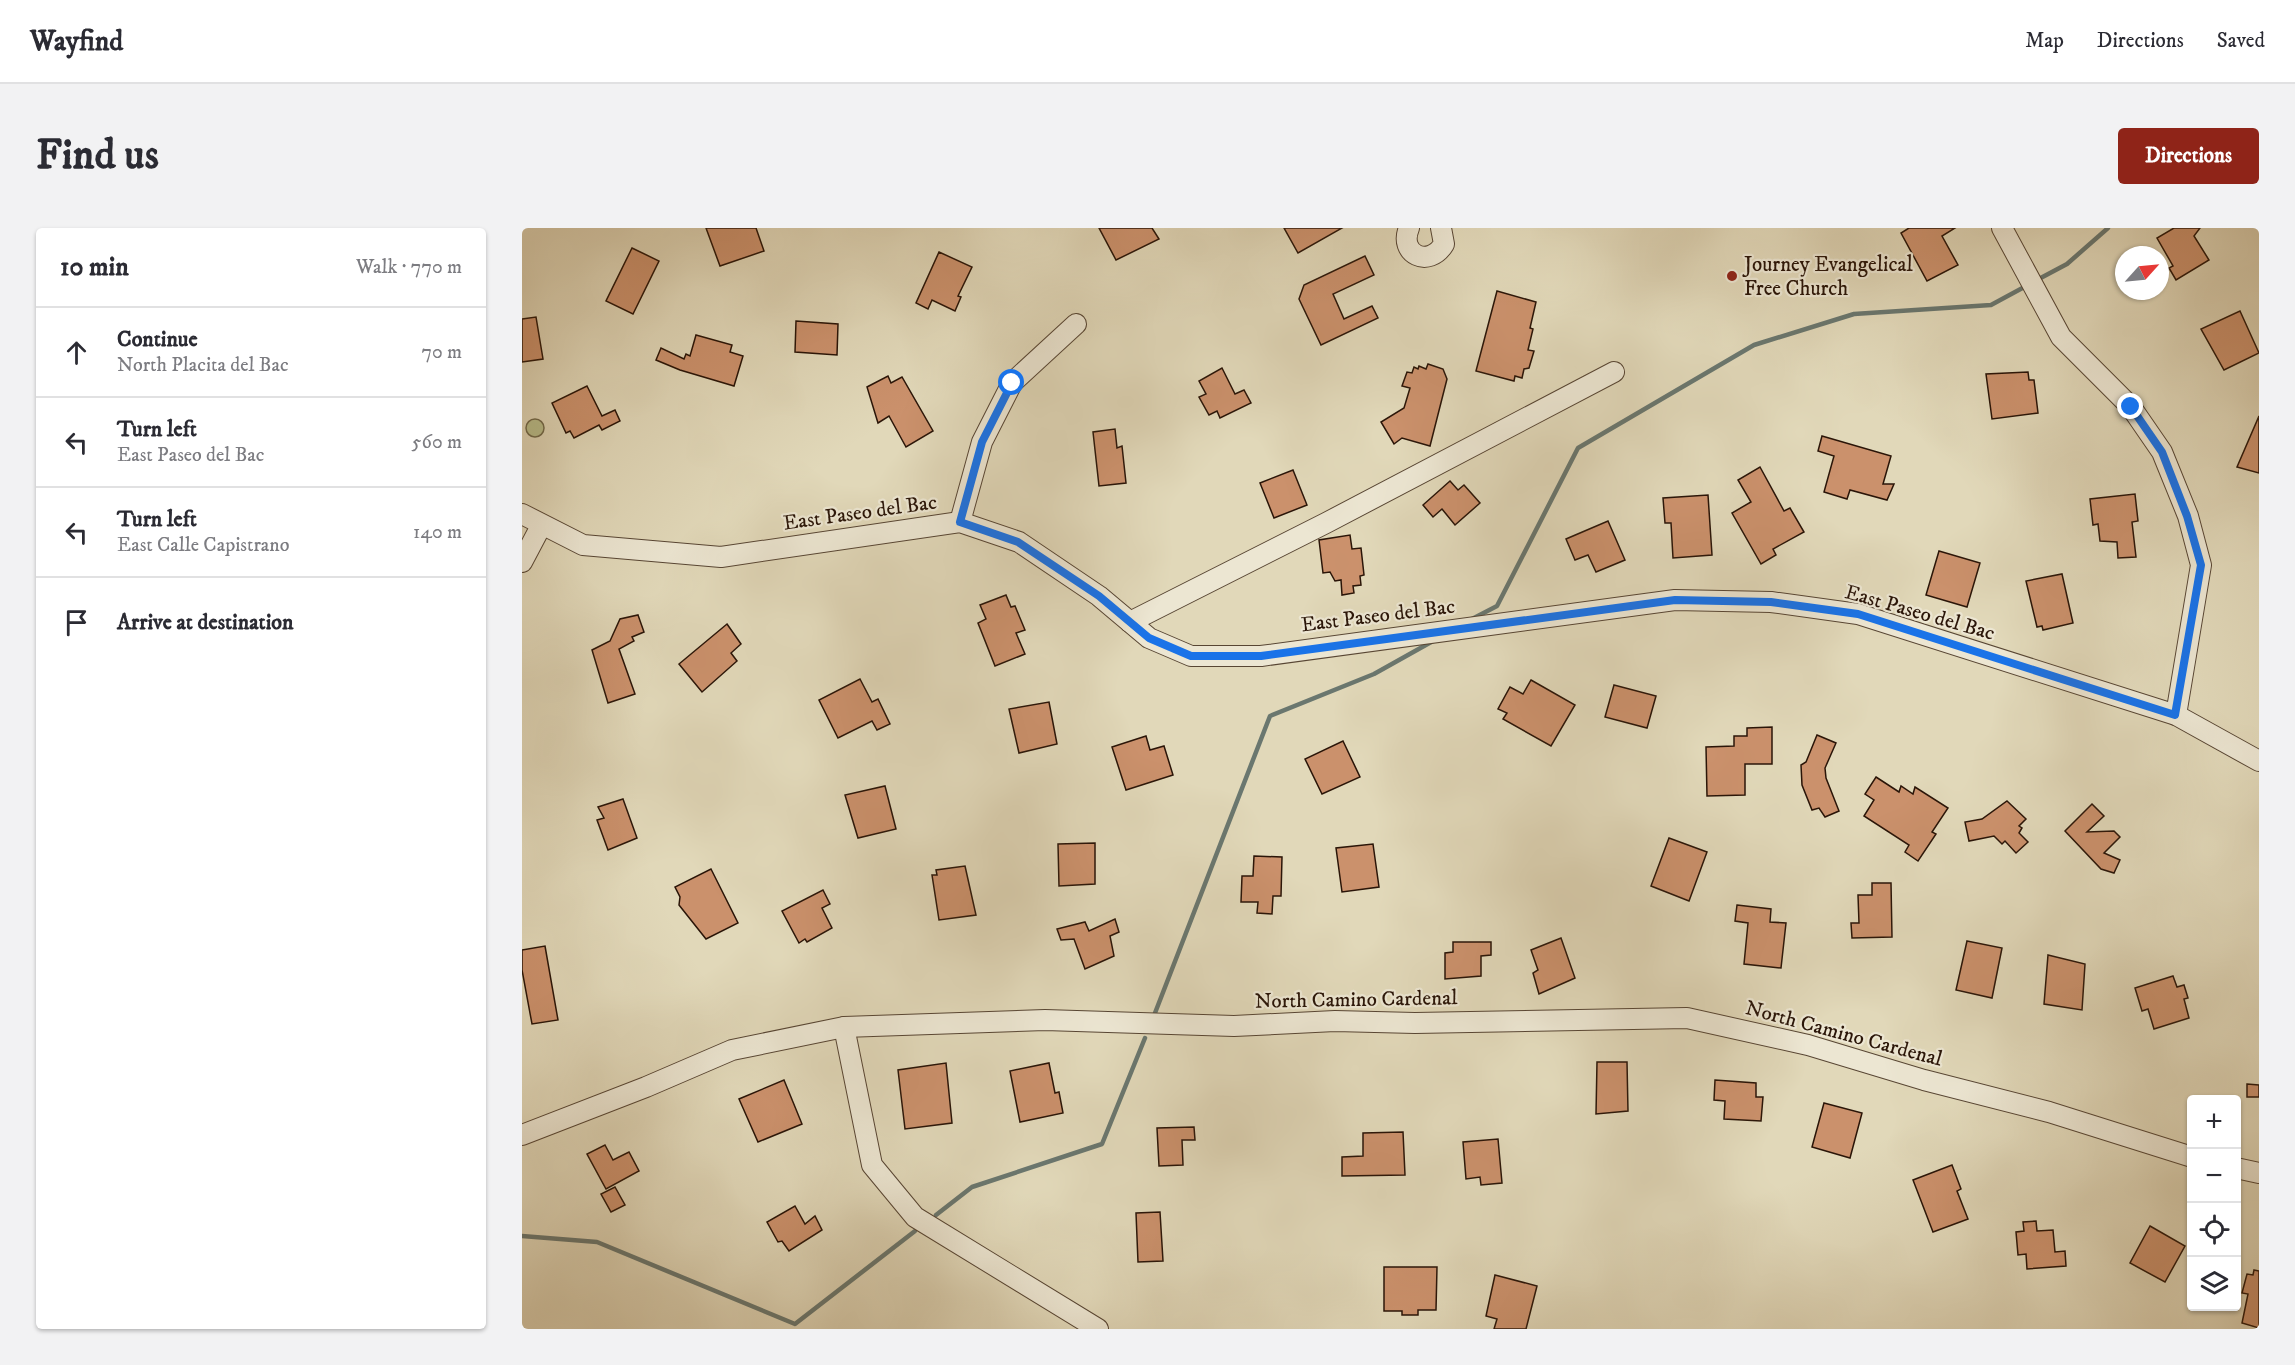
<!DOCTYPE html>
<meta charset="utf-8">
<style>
body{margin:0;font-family:"IM FELL DW Pica",serif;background:#f2f2f3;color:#2b2b33}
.controls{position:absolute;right:18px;bottom:18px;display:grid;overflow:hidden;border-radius:6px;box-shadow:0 2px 4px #0004}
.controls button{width:54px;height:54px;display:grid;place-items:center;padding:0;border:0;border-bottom:2px solid #e1e1e2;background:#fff;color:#2b2b33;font:30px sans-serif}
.compass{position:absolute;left:1593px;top:18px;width:54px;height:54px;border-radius:50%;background:#fff;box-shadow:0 2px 4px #0004;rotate:63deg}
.stop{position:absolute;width:18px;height:18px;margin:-14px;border:4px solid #1a73e8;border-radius:50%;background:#fff}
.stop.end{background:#1a73e8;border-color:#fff;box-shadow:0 2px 6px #0008}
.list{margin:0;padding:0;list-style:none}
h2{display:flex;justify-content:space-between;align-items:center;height:78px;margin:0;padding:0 24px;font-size:26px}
h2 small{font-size:20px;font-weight:400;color:#7c7c81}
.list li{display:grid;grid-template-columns:39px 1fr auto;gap:18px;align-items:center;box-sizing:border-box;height:90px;padding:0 24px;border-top:2px solid #e1e1e2}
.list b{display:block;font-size:22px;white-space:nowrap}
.list p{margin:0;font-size:20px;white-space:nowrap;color:#7c7c81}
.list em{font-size:20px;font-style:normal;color:#7c7c81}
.icon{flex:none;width:33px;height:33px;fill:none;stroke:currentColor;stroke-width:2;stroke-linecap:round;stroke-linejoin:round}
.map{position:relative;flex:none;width:1737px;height:1101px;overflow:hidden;border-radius:6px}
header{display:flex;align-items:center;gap:36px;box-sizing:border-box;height:84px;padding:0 30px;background:#fff;border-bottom:2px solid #e1e1e2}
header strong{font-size:28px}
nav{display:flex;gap:33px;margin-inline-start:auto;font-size:21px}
.intro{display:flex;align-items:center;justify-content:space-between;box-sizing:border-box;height:144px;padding:0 36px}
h1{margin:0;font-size:42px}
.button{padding:15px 27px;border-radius:6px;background:#8f2418;color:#fff;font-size:21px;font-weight:700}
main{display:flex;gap:36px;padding:0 36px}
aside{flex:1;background:#fff;border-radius:6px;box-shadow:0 2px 4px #0004}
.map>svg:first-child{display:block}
.green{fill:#b8bd8b;stroke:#71694a;stroke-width:1.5}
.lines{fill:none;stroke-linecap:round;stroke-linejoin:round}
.stream{stroke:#6a776f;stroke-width:4.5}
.building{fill:#cb916c;stroke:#2a1508;stroke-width:1.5}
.minor-casing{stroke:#584634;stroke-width:22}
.minor{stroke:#ece6d2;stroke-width:20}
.route{stroke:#1a73e8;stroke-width:8}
.poi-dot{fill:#8f2418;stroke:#ece6d2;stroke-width:2}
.labels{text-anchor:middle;stroke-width:4.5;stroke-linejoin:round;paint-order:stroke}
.poi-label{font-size:21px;fill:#2a1508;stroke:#ece6d2;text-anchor:start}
.street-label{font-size:21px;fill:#2a1508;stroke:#ece6d2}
</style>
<header>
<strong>Wayfind</strong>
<nav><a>Map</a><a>Directions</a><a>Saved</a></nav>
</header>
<div class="intro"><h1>Find us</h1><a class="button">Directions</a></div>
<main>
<aside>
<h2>10 min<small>Walk · 770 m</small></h2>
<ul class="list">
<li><svg class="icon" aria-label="ahead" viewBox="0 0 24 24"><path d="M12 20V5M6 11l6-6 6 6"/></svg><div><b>Continue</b><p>North Placita del Bac</p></div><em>70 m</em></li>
<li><svg class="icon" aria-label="left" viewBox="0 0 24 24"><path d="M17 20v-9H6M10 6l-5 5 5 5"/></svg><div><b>Turn left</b><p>East Paseo del Bac</p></div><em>560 m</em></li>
<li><svg class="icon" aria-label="left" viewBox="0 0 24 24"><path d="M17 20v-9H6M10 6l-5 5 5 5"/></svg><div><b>Turn left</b><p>East Calle Capistrano</p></div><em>140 m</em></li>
<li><svg class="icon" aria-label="arrive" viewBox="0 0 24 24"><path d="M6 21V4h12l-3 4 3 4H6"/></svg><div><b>Arrive at destination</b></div></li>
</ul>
</aside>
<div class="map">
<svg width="1737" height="1101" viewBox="0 0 1737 1101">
<rect width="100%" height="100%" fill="#e1d8b9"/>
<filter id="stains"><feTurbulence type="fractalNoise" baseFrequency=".00333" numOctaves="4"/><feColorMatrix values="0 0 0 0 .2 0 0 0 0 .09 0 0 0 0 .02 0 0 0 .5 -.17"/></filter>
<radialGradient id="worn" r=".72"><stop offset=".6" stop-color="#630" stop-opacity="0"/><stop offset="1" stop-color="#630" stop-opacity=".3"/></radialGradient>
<circle class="green" cx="13" cy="200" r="9"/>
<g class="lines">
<g class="stream">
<polyline points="1513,53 1545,36 1586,0"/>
<polyline points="950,391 975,378 1056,220 1232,117 1332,86 1469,77 1506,57"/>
<polyline points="633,785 748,488 852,446 911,413"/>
<polyline points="414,987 450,959 580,916 623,810"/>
<polyline points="0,1008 75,1014 273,1096 393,1003"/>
</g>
</g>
<g class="building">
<polygon points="184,0 234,0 242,23 198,38"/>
<polygon points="577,0 630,0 637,11 594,32"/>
<polygon points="762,0 820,0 776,25"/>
<polygon points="1387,0 1433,0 1420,8 1436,37 1405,53 1379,5"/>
<polygon points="1652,0 1678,0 1672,8 1687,32 1654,52 1647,40 1651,38 1635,10"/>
<polygon points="110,20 137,33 111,86 84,73"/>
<polygon points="417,24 450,39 436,68 439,69 433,83 410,72 406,81 394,75"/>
<polygon points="843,28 852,47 811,66 822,91 850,78 856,90 799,117 777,71 782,57"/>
<polygon points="975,63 1014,74 1008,100 1011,101 1006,122 1012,123 1007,140 1002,141 1000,150 993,148 992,153 954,143"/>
<polygon points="1718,83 1737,125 1702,142 1679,101"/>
<polygon points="14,89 21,131 0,134 0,91"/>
<polygon points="274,93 316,96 315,127 273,124"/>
<polygon points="174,107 210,117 208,124 221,128 212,158 158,142 134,132 139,120 162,131 164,126 168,128"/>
<polygon points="906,136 921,141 925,151 908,218 880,210 872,216 859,194 882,180 888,160 880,158 885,144 890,145 892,139 896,141 897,138 904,141"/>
<polygon points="700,140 713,166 722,162 729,175 698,190 695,183 687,187 677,169 684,166 677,153"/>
<polygon points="1506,144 1507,152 1512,152 1516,185 1470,191 1464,146"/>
<polygon points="366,148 369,155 380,149 411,203 384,219 367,188 356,195 345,159"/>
<polygon points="65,158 80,188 93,182 98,193 80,202 77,197 52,210 48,203 44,205 30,175"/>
<polygon points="1737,188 1737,245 1715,239"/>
<polygon points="593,201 595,220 600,218 604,255 577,258 571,204"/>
<polygon points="1300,208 1369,228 1361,256 1372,256 1365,272 1328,262 1325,271 1302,264 1312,228 1296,223"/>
<polygon points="1238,239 1262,283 1268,280 1282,304 1251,321 1254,327 1239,336 1210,285 1229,274 1216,252"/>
<polygon points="771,242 785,277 752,290 738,255"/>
<polygon points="928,253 936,262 942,257 958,275 933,297 920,281 911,289 901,277"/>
<polygon points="1613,266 1616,293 1610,294 1614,329 1596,330 1595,314 1578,313 1576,296 1571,297 1568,271"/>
<polygon points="1186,267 1190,327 1151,330 1149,295 1143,295 1141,270"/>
<polygon points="1086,293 1103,332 1074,344 1066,327 1053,332 1044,311"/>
<polygon points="828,307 830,321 839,320 842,347 838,348 839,357 831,358 832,365 820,367 819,352 813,353 808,344 801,345 797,312"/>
<polygon points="1417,323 1458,335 1445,379 1404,367"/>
<polygon points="1540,346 1551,395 1521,402 1520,398 1515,399 1504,353"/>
<polygon points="484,367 489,379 493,378 503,402 494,405 503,426 473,438 456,395 464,391 458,377"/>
<polygon points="116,387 122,404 110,409 112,413 97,421 113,466 86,475 70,422 88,413 98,391"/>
<polygon points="205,396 219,416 209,425 215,433 180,464 157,436"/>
<polygon points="338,451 350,474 356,471 368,496 355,502 350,493 316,510 297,472"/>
<polygon points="1009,452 1053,477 1029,518 981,491 985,485 976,481 988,459 1001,466"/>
<polygon points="1092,457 1134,468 1125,500 1083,489"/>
<polygon points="527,474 535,516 497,525 487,481"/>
<polygon points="1250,499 1250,536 1223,536 1223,567 1185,568 1184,519 1212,518 1212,508 1225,508 1225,500"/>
<polygon points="1295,507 1314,515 1303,540 1304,550 1317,583 1303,589 1297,580 1290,582 1280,557 1279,537 1284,534"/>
<polygon points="624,508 628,522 642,518 651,547 604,562 590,519"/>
<polygon points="821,513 838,549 800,566 783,531"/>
<polygon points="1354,549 1377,564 1379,558 1391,566 1393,559 1426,580 1410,604 1414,606 1396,633 1383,624 1387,617 1342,588 1352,572 1343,566"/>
<polygon points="363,558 374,601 336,610 323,567"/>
<polygon points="101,571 115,610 86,622 75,592 82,590 76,579"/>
<polygon points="1485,573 1504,591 1497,598 1500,600 1497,605 1506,614 1494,625 1483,613 1480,616 1472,608 1447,613 1443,594 1460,591"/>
<polygon points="1570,576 1582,588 1565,604 1592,603 1598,609 1582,625 1598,632 1592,645 1579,641 1543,603"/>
<polygon points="1147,610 1185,624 1167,673 1129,658"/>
<polygon points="573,615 573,656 537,658 536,616"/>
<polygon points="851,616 857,659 820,664 814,620"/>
<polygon points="732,628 760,629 759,668 751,668 750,686 735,685 736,674 719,674 720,648 731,648"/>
<polygon points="443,638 454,687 417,692 410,647 415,647 414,642"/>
<polygon points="189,641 216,695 184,711 157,677 158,669 153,659"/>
<polygon points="1350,655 1369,655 1370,709 1330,710 1329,695 1337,695 1336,667 1350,667"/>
<polygon points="301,662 308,676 300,680 310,700 285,714 283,711 277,715 260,683"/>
<polygon points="1215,677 1249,681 1248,694 1264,695 1259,740 1222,736 1226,695 1213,693"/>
<polygon points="593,691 597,704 588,708 592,728 563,741 552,711 539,712 535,701 563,694 567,703"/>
<polygon points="1039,710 1053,750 1017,766 1011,745 1016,742 1009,722"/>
<polygon points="1445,713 1480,720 1470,770 1434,762"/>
<polygon points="931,714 969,714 969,727 959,728 959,748 923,751 923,725 931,724"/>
<polygon points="23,718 36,792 10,796 0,742 0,722"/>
<polygon points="1526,727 1563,736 1560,782 1522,776"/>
<polygon points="1651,748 1655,759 1662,757 1666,770 1662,771 1667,790 1632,801 1626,781 1620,783 1613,760"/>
<polygon points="1075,834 1105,834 1106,883 1074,886"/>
<polygon points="424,835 430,895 383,901 376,842"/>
<polygon points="527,835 533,865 537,864 541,885 498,894 488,843"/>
<polygon points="262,852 280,896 236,914 217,871"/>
<polygon points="1193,852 1234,855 1234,869 1241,869 1239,893 1202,891 1203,873 1192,872"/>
<polygon points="1725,856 1737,857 1737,869 1725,869"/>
<polygon points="1302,875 1340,885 1328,930 1290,919"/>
<polygon points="672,899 673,912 660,912 661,937 637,938 635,900"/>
<polygon points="881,904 883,947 820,948 820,929 841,928 841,905"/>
<polygon points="976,911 980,955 959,957 958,949 944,951 941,914"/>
<polygon points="83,917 91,932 107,924 117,943 84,961 65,926"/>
<polygon points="1430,937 1439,961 1435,963 1446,991 1411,1004 1391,952"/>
<polygon points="93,959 103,977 89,984 79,966"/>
<polygon points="273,978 283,996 293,988 300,1002 267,1023 260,1013 256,1014 245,994"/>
<polygon points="638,984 641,1033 616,1034 614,985"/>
<polygon points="1514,993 1515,1003 1531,1002 1533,1024 1543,1023 1544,1038 1505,1041 1504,1026 1496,1027 1494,1004 1502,1003 1501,994"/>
<polygon points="1628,998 1663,1018 1643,1054 1608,1035"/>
<polygon points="862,1039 915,1039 914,1082 896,1082 896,1087 880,1087 880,1083 862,1083"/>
<polygon points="1732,1042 1737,1043 1737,1100 1720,1095 1726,1066 1720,1065 1725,1046 1731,1047"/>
<polygon points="973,1047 1015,1058 1004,1101 972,1101 975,1091 964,1088"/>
</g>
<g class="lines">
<defs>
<g id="minor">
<path d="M887,0C876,26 907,41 922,16L919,0"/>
<polyline points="1480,0 1539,109 1609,179 1640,224 1666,288 1679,337 1654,487"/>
<polyline points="0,286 61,317 199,329 438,294 497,314 577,368 627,410 669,428 739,428 1153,372 1249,374 1336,386 1654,487 1737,533"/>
<polyline points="438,294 460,214 490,155 554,96"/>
<polyline points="0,334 19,298"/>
<polyline points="608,394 804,295 1092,144"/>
<polyline points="322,799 350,937 393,989 576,1101"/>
<polyline points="0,907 124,859 210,822 322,799 523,792 712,798 813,793 893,795 1165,790 1286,817 1402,852 1527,884 1670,929"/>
<polyline points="1714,940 1737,945"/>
</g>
</defs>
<use href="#minor" class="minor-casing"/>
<use href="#minor" class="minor"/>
</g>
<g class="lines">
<polyline class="route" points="490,155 460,214 438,294 496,314 577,368 627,410 669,428 739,428 1153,372 1249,374 1336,386 1653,487 1679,337 1665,288 1640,224 1609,179"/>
</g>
<circle class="poi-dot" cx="1210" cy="48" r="6"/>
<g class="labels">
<g class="poi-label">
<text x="1222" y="43">Journey Evangelical<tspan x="1222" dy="24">Free Church</tspan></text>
</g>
<g class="street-label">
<text transform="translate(338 284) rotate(-8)" y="7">East Paseo del Bac</text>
<text transform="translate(1398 384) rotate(16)" y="7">East Paseo del Bac</text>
<text transform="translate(856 387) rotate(-7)" y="7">East Paseo del Bac</text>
<text transform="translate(834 771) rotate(-1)" y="7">North Camino Cardenal</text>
<text transform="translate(1322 805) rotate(15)" y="7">North Camino Cardenal</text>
</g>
</g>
<rect width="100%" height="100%" filter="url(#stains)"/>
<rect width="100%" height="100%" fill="url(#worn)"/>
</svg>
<div class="controls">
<button>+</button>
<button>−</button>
<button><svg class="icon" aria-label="locate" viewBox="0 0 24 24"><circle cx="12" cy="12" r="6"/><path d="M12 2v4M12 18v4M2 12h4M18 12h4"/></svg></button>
<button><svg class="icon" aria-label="layers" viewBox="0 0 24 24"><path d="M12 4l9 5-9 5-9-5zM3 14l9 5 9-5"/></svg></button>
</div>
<svg class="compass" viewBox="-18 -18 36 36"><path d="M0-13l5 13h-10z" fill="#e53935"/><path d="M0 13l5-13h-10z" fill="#7c7c81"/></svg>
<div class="stop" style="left:490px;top:155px"></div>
<div class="stop end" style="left:1609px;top:179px"></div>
</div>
</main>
